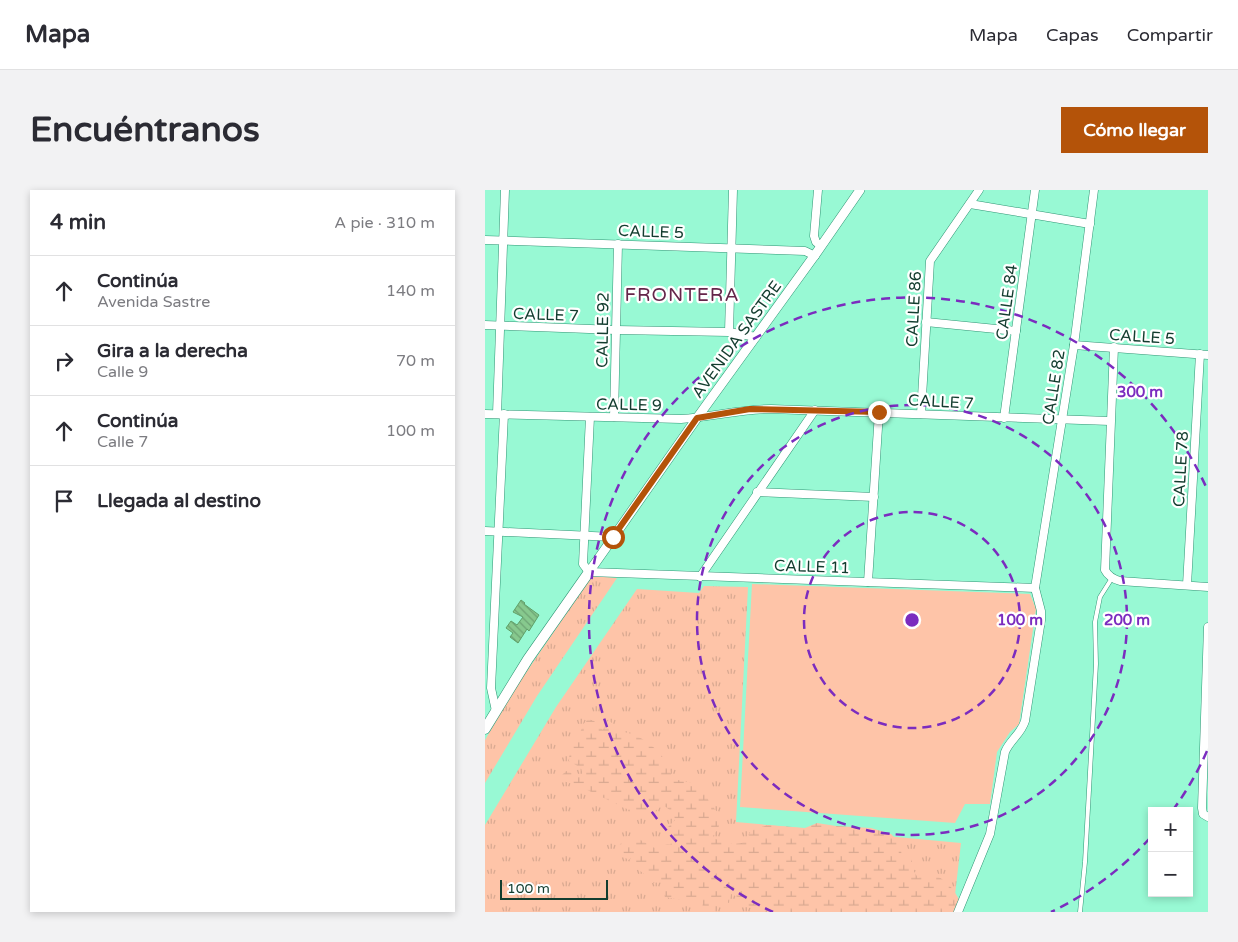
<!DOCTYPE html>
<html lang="es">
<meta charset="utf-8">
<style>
body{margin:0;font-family:"Varela Round",sans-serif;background:#f2f2f3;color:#2b2b33}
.controls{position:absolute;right:15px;bottom:15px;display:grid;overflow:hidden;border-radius:0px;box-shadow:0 2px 8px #0003}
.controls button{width:45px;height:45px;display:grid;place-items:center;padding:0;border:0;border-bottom:1px solid #e1e1e2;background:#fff;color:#2b2b33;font:25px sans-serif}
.scale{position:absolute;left:15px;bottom:12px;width:108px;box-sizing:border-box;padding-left:5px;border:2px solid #133d2f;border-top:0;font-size:14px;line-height:18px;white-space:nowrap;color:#133d2f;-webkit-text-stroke:4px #fff;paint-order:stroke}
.stop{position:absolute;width:15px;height:15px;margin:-11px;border:4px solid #b45309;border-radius:50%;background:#fff}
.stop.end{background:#b45309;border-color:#fff;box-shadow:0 1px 5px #0008}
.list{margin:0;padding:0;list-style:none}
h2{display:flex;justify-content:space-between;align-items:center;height:65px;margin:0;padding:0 20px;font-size:21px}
h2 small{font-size:16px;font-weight:400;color:#7c7c81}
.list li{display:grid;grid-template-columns:32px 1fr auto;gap:15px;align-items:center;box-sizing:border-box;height:70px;padding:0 20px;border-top:1px solid #e1e1e2}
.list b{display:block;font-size:19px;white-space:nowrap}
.list p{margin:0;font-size:16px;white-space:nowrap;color:#7c7c81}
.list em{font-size:16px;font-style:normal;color:#7c7c81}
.icon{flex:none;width:28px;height:28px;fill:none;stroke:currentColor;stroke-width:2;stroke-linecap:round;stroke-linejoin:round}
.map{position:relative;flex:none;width:723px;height:722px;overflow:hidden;border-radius:0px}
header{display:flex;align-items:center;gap:30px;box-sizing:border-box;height:70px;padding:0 25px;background:#fff;border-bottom:1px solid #e1e1e2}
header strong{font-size:24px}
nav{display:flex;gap:28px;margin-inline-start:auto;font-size:18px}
.intro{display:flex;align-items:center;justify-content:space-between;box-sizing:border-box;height:120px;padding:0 30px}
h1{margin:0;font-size:35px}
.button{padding:12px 22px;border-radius:0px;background:#b45309;color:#fff;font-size:18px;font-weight:700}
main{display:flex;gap:30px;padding:0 30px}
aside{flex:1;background:#fff;border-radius:0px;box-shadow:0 2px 8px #0003}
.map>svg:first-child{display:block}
.grass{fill:url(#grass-tufts)}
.wetland{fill:url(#wetland-marsh)}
.garden{fill:#fec4a8}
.building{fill:url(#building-back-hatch);stroke:#5fa068}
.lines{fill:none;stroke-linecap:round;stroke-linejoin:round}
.service-casing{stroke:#309675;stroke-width:5}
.minor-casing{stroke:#309675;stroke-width:9}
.tertiary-casing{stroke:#309675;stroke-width:10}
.secondary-casing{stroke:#309675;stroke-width:11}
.service{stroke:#fff;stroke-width:4}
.minor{stroke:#fff;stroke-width:8}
.tertiary{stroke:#fff;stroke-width:9}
.secondary{stroke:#fff;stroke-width:10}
.route{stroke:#b45309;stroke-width:6}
.ring{fill:none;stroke:#7b2cbf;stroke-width:2.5;stroke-dasharray:9 6}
.labels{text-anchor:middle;stroke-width:4.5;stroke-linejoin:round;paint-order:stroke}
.street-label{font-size:16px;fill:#133d2f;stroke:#fff}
.quarter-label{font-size:19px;letter-spacing:1px;fill:#64264a;stroke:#fff}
.centre{fill:#7b2cbf;stroke:#fff;stroke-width:2.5}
.ring-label{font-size:15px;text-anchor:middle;font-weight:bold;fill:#7b2cbf;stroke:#fff;stroke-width:4.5;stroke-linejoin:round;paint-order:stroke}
</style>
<header>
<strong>Mapa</strong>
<nav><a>Mapa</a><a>Capas</a><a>Compartir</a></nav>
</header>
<div class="intro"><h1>Encuéntranos</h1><a class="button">Cómo llegar</a></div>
<main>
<aside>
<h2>4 min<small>A pie · 310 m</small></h2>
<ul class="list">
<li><svg class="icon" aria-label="ahead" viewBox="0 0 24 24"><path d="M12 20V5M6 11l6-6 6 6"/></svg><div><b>Continúa</b><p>Avenida Sastre</p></div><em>140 m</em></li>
<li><svg class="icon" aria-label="right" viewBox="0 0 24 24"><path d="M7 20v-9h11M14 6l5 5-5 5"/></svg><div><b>Gira a la derecha</b><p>Calle 9</p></div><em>70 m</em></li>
<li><svg class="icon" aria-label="ahead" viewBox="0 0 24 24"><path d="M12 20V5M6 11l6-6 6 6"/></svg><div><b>Continúa</b><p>Calle 7</p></div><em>100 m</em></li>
<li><svg class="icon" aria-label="arrive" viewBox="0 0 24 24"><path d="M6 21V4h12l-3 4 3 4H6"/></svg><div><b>Llegada al destino</b></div></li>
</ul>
</aside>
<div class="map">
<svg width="723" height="722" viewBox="0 0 723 722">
<defs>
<pattern id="grass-tufts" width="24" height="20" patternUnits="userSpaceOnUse" patternTransform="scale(1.25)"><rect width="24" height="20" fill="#fec4a8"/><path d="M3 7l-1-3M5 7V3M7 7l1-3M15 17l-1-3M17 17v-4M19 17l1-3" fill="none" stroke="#d9a991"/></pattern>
<pattern id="wetland-marsh" width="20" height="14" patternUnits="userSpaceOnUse" patternTransform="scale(1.25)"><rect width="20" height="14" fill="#fec4a8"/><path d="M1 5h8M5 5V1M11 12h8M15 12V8" fill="none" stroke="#d9a991"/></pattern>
<pattern id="building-back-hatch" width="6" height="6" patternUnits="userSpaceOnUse" patternTransform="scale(1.25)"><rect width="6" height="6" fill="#87c98e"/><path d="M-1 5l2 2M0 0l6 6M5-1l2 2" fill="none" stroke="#6da474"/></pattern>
</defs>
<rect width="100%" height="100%" fill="#98f9d4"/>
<g class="grass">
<polygon points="107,386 132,388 52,506 0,593 0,550 27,503"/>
<polygon points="219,396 263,397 251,632 476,653 468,722 0,722 0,635 71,517 152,399 214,403"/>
</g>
<path class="wetland" d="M103,529L109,531L118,540L123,530L127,533L130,541C155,541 184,564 187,589L209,593L221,603L224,612L233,623L234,636L227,648L248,654L257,653L267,640L283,635L320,638L332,633L351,636L386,638L406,644L413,651L416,659L417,671L423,666L427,668V678L433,688L442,681C459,689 466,694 475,711L469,722H276L275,719L259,717L257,709L246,704L244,713L238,711L229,713L230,722L217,721L218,712H206L180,707L177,700L179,692L167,693L159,684L148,675L147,666L144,670L135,665L133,657L142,646L150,647L172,659L182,654L192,655L185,644L180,640L190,630L189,624L181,617H175L168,623L158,624L142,619L98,598L73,589L81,581L93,585H98L96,578L84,571C84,560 87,556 93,547C97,541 96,535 103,529Z"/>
<polygon class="garden" points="267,394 545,404 551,419 534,534 525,542 512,562 505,614 480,614 470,633 255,617"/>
<polygon class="building" points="36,410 40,413 39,414 54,425 44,441 42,439 33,453 25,447 28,443 21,438 26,431 32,435 38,427 28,422"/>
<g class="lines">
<defs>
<polyline id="service" points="595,722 600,672 611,474 610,432 615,407 627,388"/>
<g id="minor">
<polyline points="333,0 329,46 331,52 336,56"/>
<polyline points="485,14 605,34"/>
<polyline points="0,50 320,61 330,66"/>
<polyline points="441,132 531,141"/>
<polyline points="0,135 131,140 244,142 271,147"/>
<polyline points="244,142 248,0"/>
<polyline points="589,155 723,165"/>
<path d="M629,157L620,380C623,386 628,389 635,391L723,397"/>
<path d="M0,224L196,229C227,227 256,219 286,219L625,231"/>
<polyline points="12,224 20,0"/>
<polyline points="436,224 445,71 494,0"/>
<polyline points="105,227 98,374 104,382 550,398"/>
<polyline points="129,227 133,54"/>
<polyline points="519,228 550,0"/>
<polyline points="272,302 389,307"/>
<polyline points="0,341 128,347"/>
<polyline points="215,387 330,220"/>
<polyline points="383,392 394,222"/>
<polyline points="702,395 715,164"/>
<polyline points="723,437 717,618 718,624 723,627"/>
<polyline points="11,521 6,498 19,224"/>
<path d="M473,722L505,644L520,562C525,550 536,544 540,531L556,430V421L550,398L589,155L609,0"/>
</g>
<polyline id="tertiary" points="104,382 212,228 332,62 375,0"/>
<polyline id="secondary" points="0,539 43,469 104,382"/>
</defs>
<use href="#service" class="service-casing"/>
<use href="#minor" class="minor-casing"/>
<use href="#tertiary" class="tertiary-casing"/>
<use href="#secondary" class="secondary-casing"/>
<use href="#service" class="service"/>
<use href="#minor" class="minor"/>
<use href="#tertiary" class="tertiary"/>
<use href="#secondary" class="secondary"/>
</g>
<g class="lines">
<polyline class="route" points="128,347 212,228 265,219 394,222"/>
</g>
<g class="ring">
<circle cx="427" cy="430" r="108"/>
<circle cx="427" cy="430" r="215"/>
<path d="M722 561A323 323 0 0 1 688 620M665 648A323 323 0 0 1 566 722M288 722A323 323 0 1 1 722 299"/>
</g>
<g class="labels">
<g class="street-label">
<text transform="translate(166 41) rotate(2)" y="6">CALLE 5</text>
<text transform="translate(521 112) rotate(-82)" y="6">CALLE 84</text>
<text transform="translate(428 119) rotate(-87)" y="6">CALLE 86</text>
<text transform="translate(61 124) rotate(2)" y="6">CALLE 7</text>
<text transform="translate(117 140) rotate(-89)" y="6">CALLE 92</text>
<text transform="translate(657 146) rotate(4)" y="6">CALLE 5</text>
<text transform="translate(251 149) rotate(-54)" y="6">AVENIDA SASTRE</text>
<text transform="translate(568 197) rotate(-81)" y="6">CALLE 82</text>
<text transform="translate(456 211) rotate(3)" y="6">CALLE 7</text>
<text transform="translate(144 214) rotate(1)" y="6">CALLE 9</text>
<text transform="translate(695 279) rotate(-87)" y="6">CALLE 78</text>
<text transform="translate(327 376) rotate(2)" y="6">CALLE 11</text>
</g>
<g class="quarter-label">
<text x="197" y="111">FRONTERA</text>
</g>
</g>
<circle cx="427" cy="430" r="8" class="centre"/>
<g class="ring-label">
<text x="655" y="207">300 m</text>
<text x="535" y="435">100 m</text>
<text x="642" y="435">200 m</text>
</g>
</svg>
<div class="controls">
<button>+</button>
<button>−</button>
</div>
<div class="scale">100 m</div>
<div class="stop" style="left:128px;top:347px"></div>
<div class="stop end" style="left:394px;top:222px"></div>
</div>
</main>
